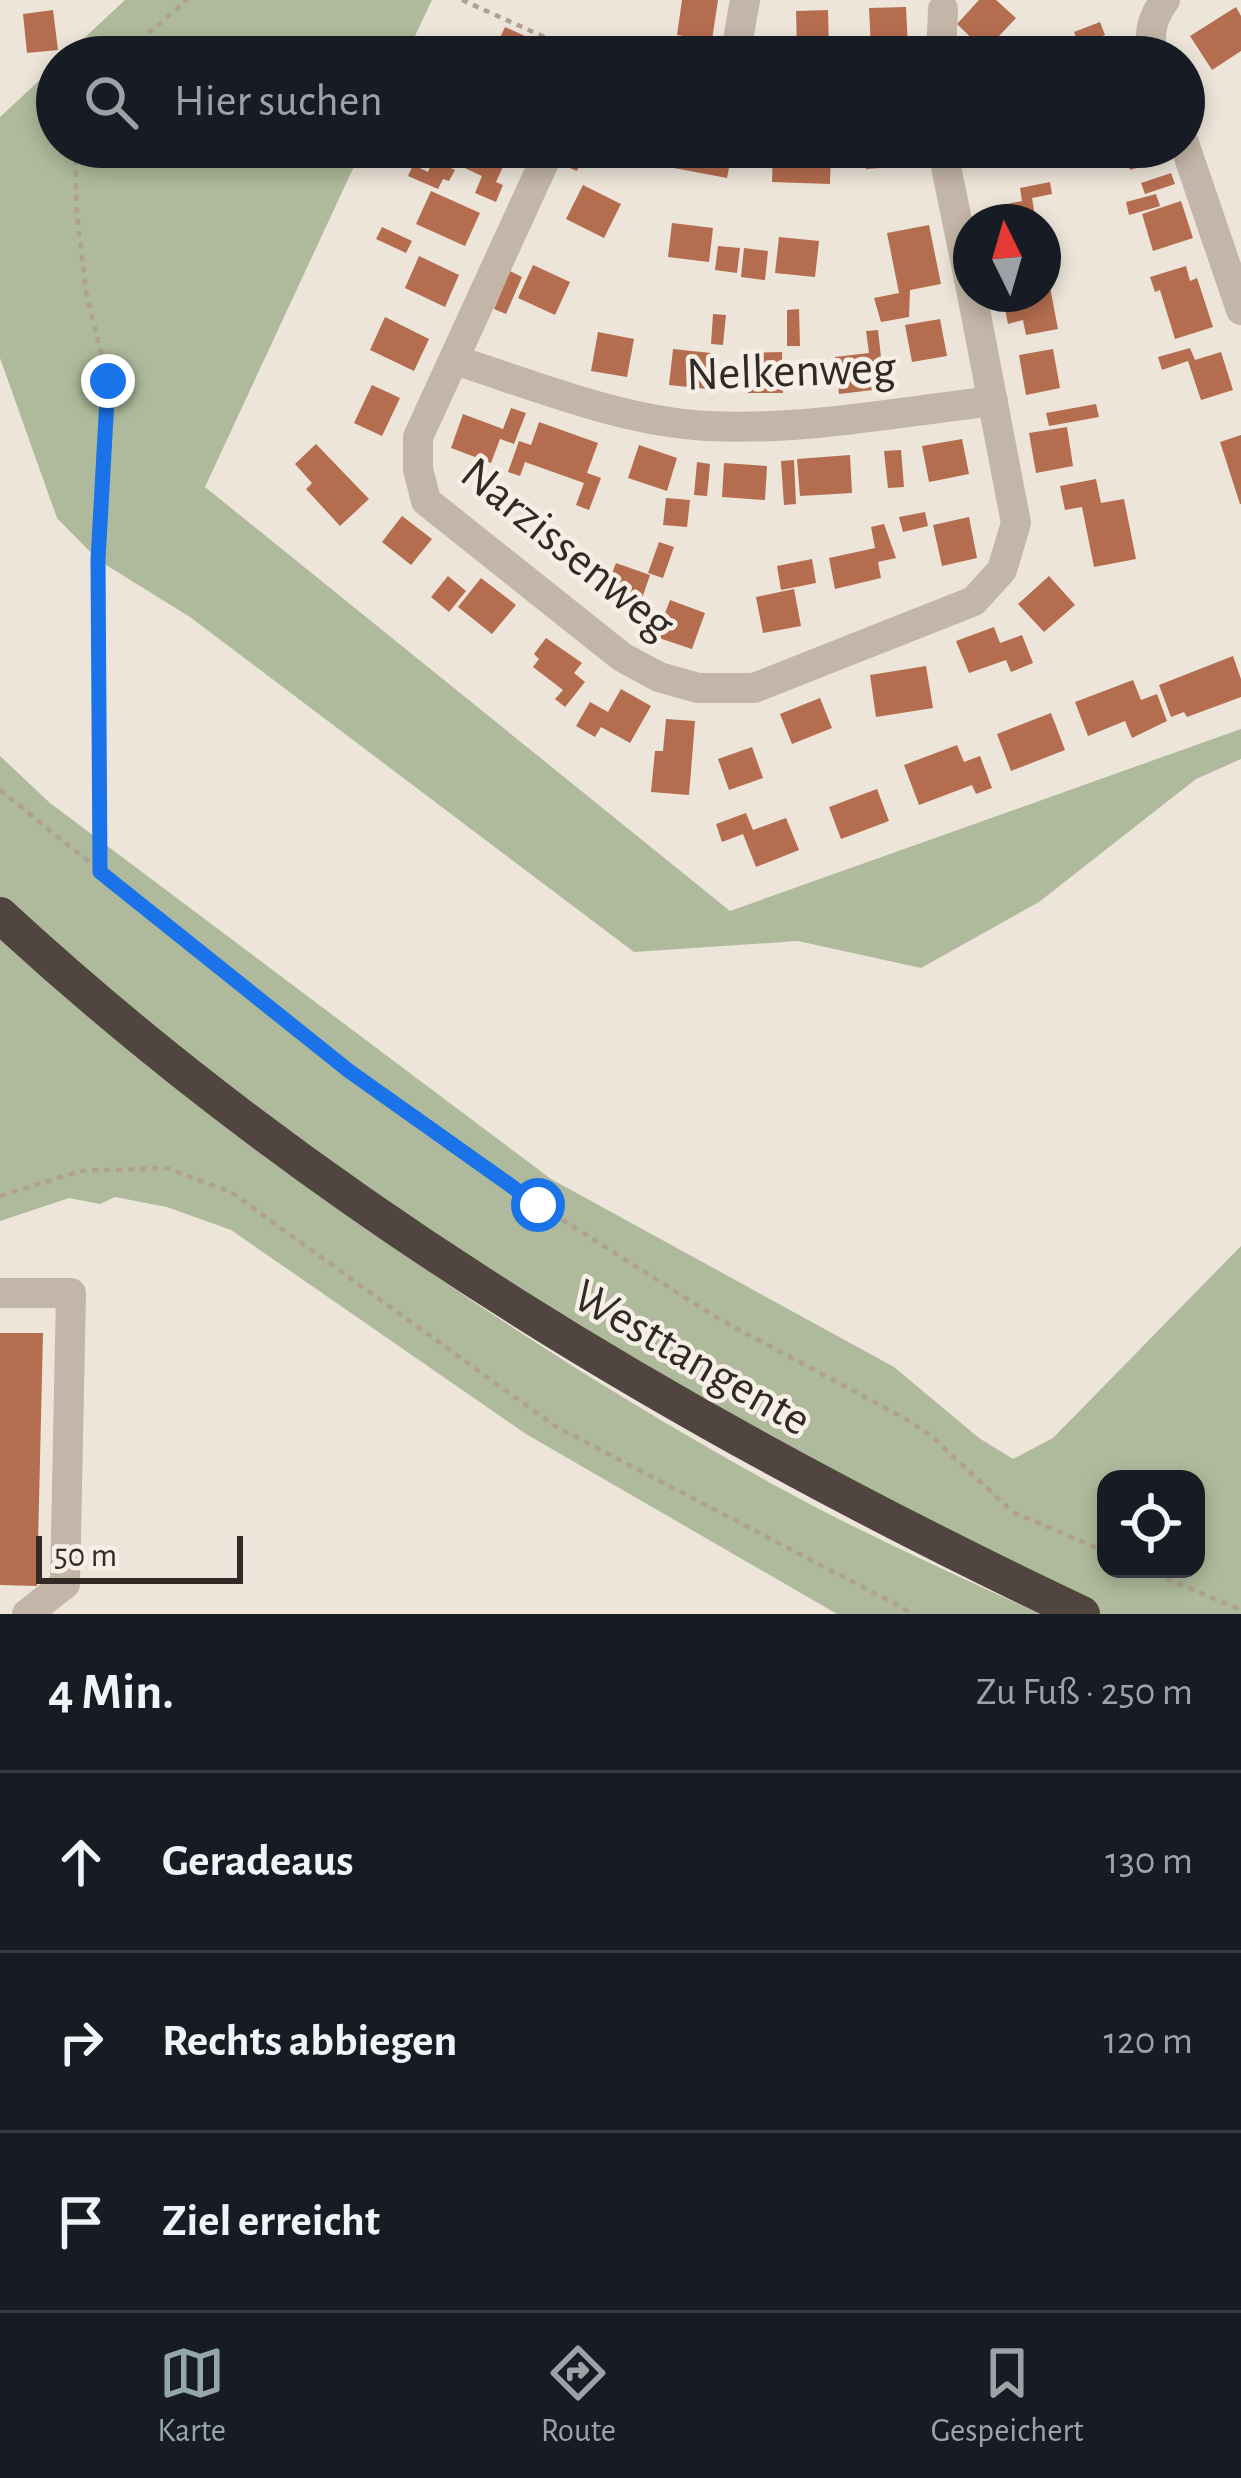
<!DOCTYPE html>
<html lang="de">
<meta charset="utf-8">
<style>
body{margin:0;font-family:"Alegreya Sans",sans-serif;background:#242831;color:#f1f3f6}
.controls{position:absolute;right:36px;bottom:36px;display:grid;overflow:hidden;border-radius:24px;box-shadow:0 6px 18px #0003}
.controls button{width:108px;height:108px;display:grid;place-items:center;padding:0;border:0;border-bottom:3px solid #363941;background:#171b24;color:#f1f3f6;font:60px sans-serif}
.compass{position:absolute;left:953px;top:204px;width:108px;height:108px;border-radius:50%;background:#171b24;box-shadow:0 6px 18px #0003;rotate:355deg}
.scale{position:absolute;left:36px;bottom:30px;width:207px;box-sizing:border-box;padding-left:12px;border:6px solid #312a26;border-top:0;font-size:33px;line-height:42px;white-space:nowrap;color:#312a26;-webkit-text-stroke:9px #f6efe5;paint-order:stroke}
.stop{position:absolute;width:36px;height:36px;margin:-27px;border:9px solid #1a73e8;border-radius:50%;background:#fff}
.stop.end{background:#1a73e8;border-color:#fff;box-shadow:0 3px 12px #0008}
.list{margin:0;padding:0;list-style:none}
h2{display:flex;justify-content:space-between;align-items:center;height:156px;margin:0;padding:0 48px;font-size:51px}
h2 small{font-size:39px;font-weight:400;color:#9ea1a6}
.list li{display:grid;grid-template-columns:78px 1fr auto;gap:36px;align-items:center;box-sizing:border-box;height:180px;padding:0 48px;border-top:3px solid #363941}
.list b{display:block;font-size:45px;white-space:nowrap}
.list em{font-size:39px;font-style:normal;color:#9ea1a6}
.icon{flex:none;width:66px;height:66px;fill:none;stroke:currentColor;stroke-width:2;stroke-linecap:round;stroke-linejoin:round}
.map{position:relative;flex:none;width:1241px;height:1614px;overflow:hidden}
.search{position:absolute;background:#171b24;box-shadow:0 6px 18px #0003;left:36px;right:36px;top:36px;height:132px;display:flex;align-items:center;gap:30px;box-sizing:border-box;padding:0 42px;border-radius:66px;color:#9ea1a6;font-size:45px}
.sheet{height:696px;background:#171b24}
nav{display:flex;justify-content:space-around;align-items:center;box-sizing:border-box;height:168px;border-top:3px solid #363941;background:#171b24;font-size:33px;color:#9ea1a6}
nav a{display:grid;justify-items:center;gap:6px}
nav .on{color:#94a6aa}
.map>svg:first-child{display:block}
.green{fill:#aeba9b;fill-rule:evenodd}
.building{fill:#b56d4f}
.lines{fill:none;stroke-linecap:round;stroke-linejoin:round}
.path{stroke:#afa092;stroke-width:4.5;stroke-dasharray:6 6;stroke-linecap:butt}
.minor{stroke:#c3b5a7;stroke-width:30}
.highway{stroke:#51453f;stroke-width:36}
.route{stroke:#1a73e8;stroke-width:15}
.labels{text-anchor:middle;stroke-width:9;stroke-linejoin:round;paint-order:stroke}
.street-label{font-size:48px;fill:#312a26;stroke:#f6efe5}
</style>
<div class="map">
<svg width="1241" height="1614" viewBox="0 0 1241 1614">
<rect width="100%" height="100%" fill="#ede5d9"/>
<g class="green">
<polygon points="125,0 432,0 405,57 64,57"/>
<polygon points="57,64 57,147 363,147 205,487 730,911 1241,729 1241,759 1196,779 1039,902 921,968 798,941 634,952 190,617 98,560 57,518 0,358 0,117"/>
<path d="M0,756L50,803L551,1179L894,1367L979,1438L1013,1459L1053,1438L1241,1246V1614H1082L486,1289L0,915ZM1106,1479H1196V1569H1106Z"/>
<path d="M0,939C241,1147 499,1334 778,1487C863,1534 952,1573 1040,1614H837L526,1434L231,1230L167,1207L115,1197L100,1204L69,1198L0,1221Z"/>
</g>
<g class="building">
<polygon points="682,0 718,0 712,40 677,35"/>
<polygon points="979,0 996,0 1016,18 985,51 957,24"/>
<polygon points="906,7 908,48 871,49 869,8"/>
<polygon points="1236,7 1241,16 1241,51 1212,70 1190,36"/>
<polygon points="53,10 58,50 27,53 23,14"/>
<polygon points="828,10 829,49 797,50 796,11"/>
<polygon points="1100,22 1105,35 1079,45 1074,32"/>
<polygon points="505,27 536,41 529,57 506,57 510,47 498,42"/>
<polygon points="1105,39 1112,57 1083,57 1080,49"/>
<polygon points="459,147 512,147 496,182 503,185 496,202 475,193 482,176 452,162"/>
<polygon points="567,147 587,147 577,171 560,164"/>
<polygon points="591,147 646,147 641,162"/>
<polygon points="678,147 733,147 727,178 674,168"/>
<polygon points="773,147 831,147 830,184 772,182"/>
<polygon points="865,147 904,147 906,166 866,169"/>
<polygon points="1123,147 1164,147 1168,158 1130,170"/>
<polygon points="433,160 455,170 449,181 443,179 438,189 408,176 413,165 428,172"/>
<polygon points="1171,173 1175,184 1145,194 1141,183"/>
<polygon points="1050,182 1052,194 1032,198 1036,222 990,222 987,208 1022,201 1020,188"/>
<polygon points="583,185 621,204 604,238 566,219"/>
<polygon points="431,191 480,213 465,246 416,224"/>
<polygon points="1156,194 1160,206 1129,215 1126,202"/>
<polygon points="1181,201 1193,238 1153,251 1142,214"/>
<polygon points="672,223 713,228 709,262 668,257"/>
<polygon points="929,225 941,284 910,290 909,317 881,322 874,298 899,293 887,233"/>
<polygon points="382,227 412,241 406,253 376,239"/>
<polygon points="779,237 819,241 815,277 775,273"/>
<polygon points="718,246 740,248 737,273 715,270"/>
<polygon points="744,248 768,251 765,280 741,277"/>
<polygon points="419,256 459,275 445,307 405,288"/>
<polygon points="533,265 570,282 555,315 518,298"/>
<polygon points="1186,266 1190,281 1197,278 1213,327 1175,339 1160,290 1155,292 1150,277"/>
<polygon points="510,271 522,277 506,314 494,309"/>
<polygon points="1049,282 1058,329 1026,335 1023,320 1008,324 1002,294 1043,294 1043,283"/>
<polygon points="799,309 800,346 787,346 787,310"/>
<polygon points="713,314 726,315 723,345 711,344"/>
<polygon points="385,317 429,339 414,371 370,350"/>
<polygon points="940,319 947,356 912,362 905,325"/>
<polygon points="878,330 882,366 870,367 873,390 839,394 835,357 869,353 866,331"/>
<polygon points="598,332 634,339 627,377 591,371"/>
<polygon points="1190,348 1195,360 1221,352 1233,390 1201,400 1188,361 1162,370 1158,357"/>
<polygon points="673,349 711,353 708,389 669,385"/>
<polygon points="1053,349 1060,388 1026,395 1019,355"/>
<polygon points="782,352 783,393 748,393 747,353"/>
<polygon points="372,385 400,398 382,436 354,423"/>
<polygon points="1096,404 1099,417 1049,426 1046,413"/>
<polygon points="511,408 526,413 514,444 500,439 491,463 451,448 463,414 503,429"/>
<polygon points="539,422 598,443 587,473 601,478 589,510 576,505 584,483 525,462 520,476 508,472 519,441 531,445"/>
<polygon points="1067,427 1073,466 1036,473 1029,433"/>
<polygon points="1241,435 1241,504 1240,504 1220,442"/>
<polygon points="962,439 969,474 929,482 922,446"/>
<polygon points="316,444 369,499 340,526 306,489 312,483 295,464"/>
<polygon points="639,445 677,458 667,491 628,478"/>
<polygon points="901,450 904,487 888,488 884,451"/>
<polygon points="850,455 852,493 800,496 797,459"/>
<polygon points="794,460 796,504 784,505 781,461"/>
<polygon points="697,462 710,464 707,496 694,495"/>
<polygon points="724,463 767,466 765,500 722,497"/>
<polygon points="1096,479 1101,503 1124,499 1136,559 1094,567 1082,507 1065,510 1060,486"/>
<polygon points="666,498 690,500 687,527 663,525"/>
<polygon points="925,512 928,526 903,532 899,517"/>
<polygon points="402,516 432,539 411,565 382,542"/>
<polygon points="969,517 977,558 942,566 933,525"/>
<polygon points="884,524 896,558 878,562 881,578 835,589 829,558 875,548 871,527"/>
<polygon points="659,542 674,547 663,578 648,573"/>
<polygon points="812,559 816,583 781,590 777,566"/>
<polygon points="616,563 650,575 638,610 603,597"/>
<polygon points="448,576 466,591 449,612 431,597"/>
<polygon points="1049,576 1075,605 1044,632 1018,604"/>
<polygon points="481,578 516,605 492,634 458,607"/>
<polygon points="794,589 801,626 763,633 756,597"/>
<polygon points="670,600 705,613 692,649 656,637"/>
<polygon points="994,627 1000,643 1022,635 1033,663 1011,672 1006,660 969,673 956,641"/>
<polygon points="546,638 582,663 574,673 585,682 565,707 555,699 563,690 533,667 539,659 534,654"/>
<polygon points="1233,656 1241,679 1241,697 1187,717 1184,712 1171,717 1159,685"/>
<polygon points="926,666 933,708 876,717 870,675"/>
<polygon points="1133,680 1141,700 1157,694 1167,721 1132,738 1125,721 1088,736 1075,702"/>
<polygon points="621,689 651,706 630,743 601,727 595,737 576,726 590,702 608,712"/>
<polygon points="820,698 832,728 792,744 780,714"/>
<polygon points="1051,713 1065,750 1011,771 997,734"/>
<polygon points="666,719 695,721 689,795 651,792 655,751 663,751"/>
<polygon points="957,745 964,762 980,756 992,788 976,794 972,785 919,805 904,765"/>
<polygon points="752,747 763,778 729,790 718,759"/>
<polygon points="877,789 889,821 841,839 829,807"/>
<polygon points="746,813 753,830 786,818 799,850 756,867 743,834 722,842 716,824"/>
<polygon points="0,1333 43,1333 37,1586 0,1585"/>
</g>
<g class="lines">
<g class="path">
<polyline points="462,0 589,57"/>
<polyline points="121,57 187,0"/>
<polyline points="75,147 77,215 86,292 108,381 98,560 100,869"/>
<polyline points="0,790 348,1071 539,1205 719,1319 906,1419 930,1435 1013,1512 1106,1552"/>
<polyline points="0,1196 80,1171 166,1168 231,1192 555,1426 914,1614"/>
<polyline points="1144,1569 1241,1610"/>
</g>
<g class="minor">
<polyline points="735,57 745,0"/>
<polyline points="941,57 943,9"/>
<path d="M1154,57C1147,35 1152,18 1165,0"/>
<polyline points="1184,143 1241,310"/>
<polyline points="551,147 418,437 418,469 426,501 622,657 659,677 698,688 754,688 974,601 1002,570 1016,523 972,294"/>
<polyline points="942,147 971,289"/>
<path d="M455,360C536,386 620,421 707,426C801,431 900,412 993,401"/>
<polyline points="0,1293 71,1293 65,1584 27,1614"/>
</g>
<path class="highway" d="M0,915C317,1208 694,1430 1082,1614"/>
</g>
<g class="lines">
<polyline class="route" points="108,381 98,560 100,872 349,1071 538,1205"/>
</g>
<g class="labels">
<g class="street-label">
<text transform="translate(791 369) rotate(-2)" y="17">Nelkenweg</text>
<text transform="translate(569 547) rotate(39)" y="17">Narzissenweg</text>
<text transform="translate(693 1356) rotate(30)" y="17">Westtangente</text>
</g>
</g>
</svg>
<div class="controls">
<button><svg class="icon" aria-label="locate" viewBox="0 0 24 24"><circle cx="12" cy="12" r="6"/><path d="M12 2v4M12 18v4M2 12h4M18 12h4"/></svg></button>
</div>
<svg class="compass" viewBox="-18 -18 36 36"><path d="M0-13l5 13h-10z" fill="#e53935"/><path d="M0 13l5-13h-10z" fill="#9ea1a6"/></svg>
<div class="scale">50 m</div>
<div class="stop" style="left:538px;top:1205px"></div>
<div class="stop end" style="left:108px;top:381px"></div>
<div class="search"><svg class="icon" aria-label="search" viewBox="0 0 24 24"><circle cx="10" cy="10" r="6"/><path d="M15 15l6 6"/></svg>Hier suchen</div>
</div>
<section class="sheet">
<h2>4 Min.<small>Zu Fuß · 250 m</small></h2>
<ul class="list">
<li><svg class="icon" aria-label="ahead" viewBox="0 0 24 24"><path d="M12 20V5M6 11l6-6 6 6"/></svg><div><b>Geradeaus</b></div><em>130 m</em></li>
<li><svg class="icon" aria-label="right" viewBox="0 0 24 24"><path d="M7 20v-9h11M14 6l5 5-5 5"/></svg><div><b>Rechts abbiegen</b></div><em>120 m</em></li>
<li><svg class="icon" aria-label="arrive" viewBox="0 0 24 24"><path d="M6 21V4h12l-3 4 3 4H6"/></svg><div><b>Ziel erreicht</b></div></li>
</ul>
</section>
<nav>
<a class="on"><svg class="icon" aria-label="map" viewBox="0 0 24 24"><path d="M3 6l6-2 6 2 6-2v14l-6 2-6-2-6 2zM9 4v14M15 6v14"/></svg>Karte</a>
<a><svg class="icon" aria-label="directions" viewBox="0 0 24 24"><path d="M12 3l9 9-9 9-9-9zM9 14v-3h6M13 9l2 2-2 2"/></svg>Route</a>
<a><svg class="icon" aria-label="saved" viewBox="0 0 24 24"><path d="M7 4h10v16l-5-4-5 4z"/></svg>Gespeichert</a>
</nav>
